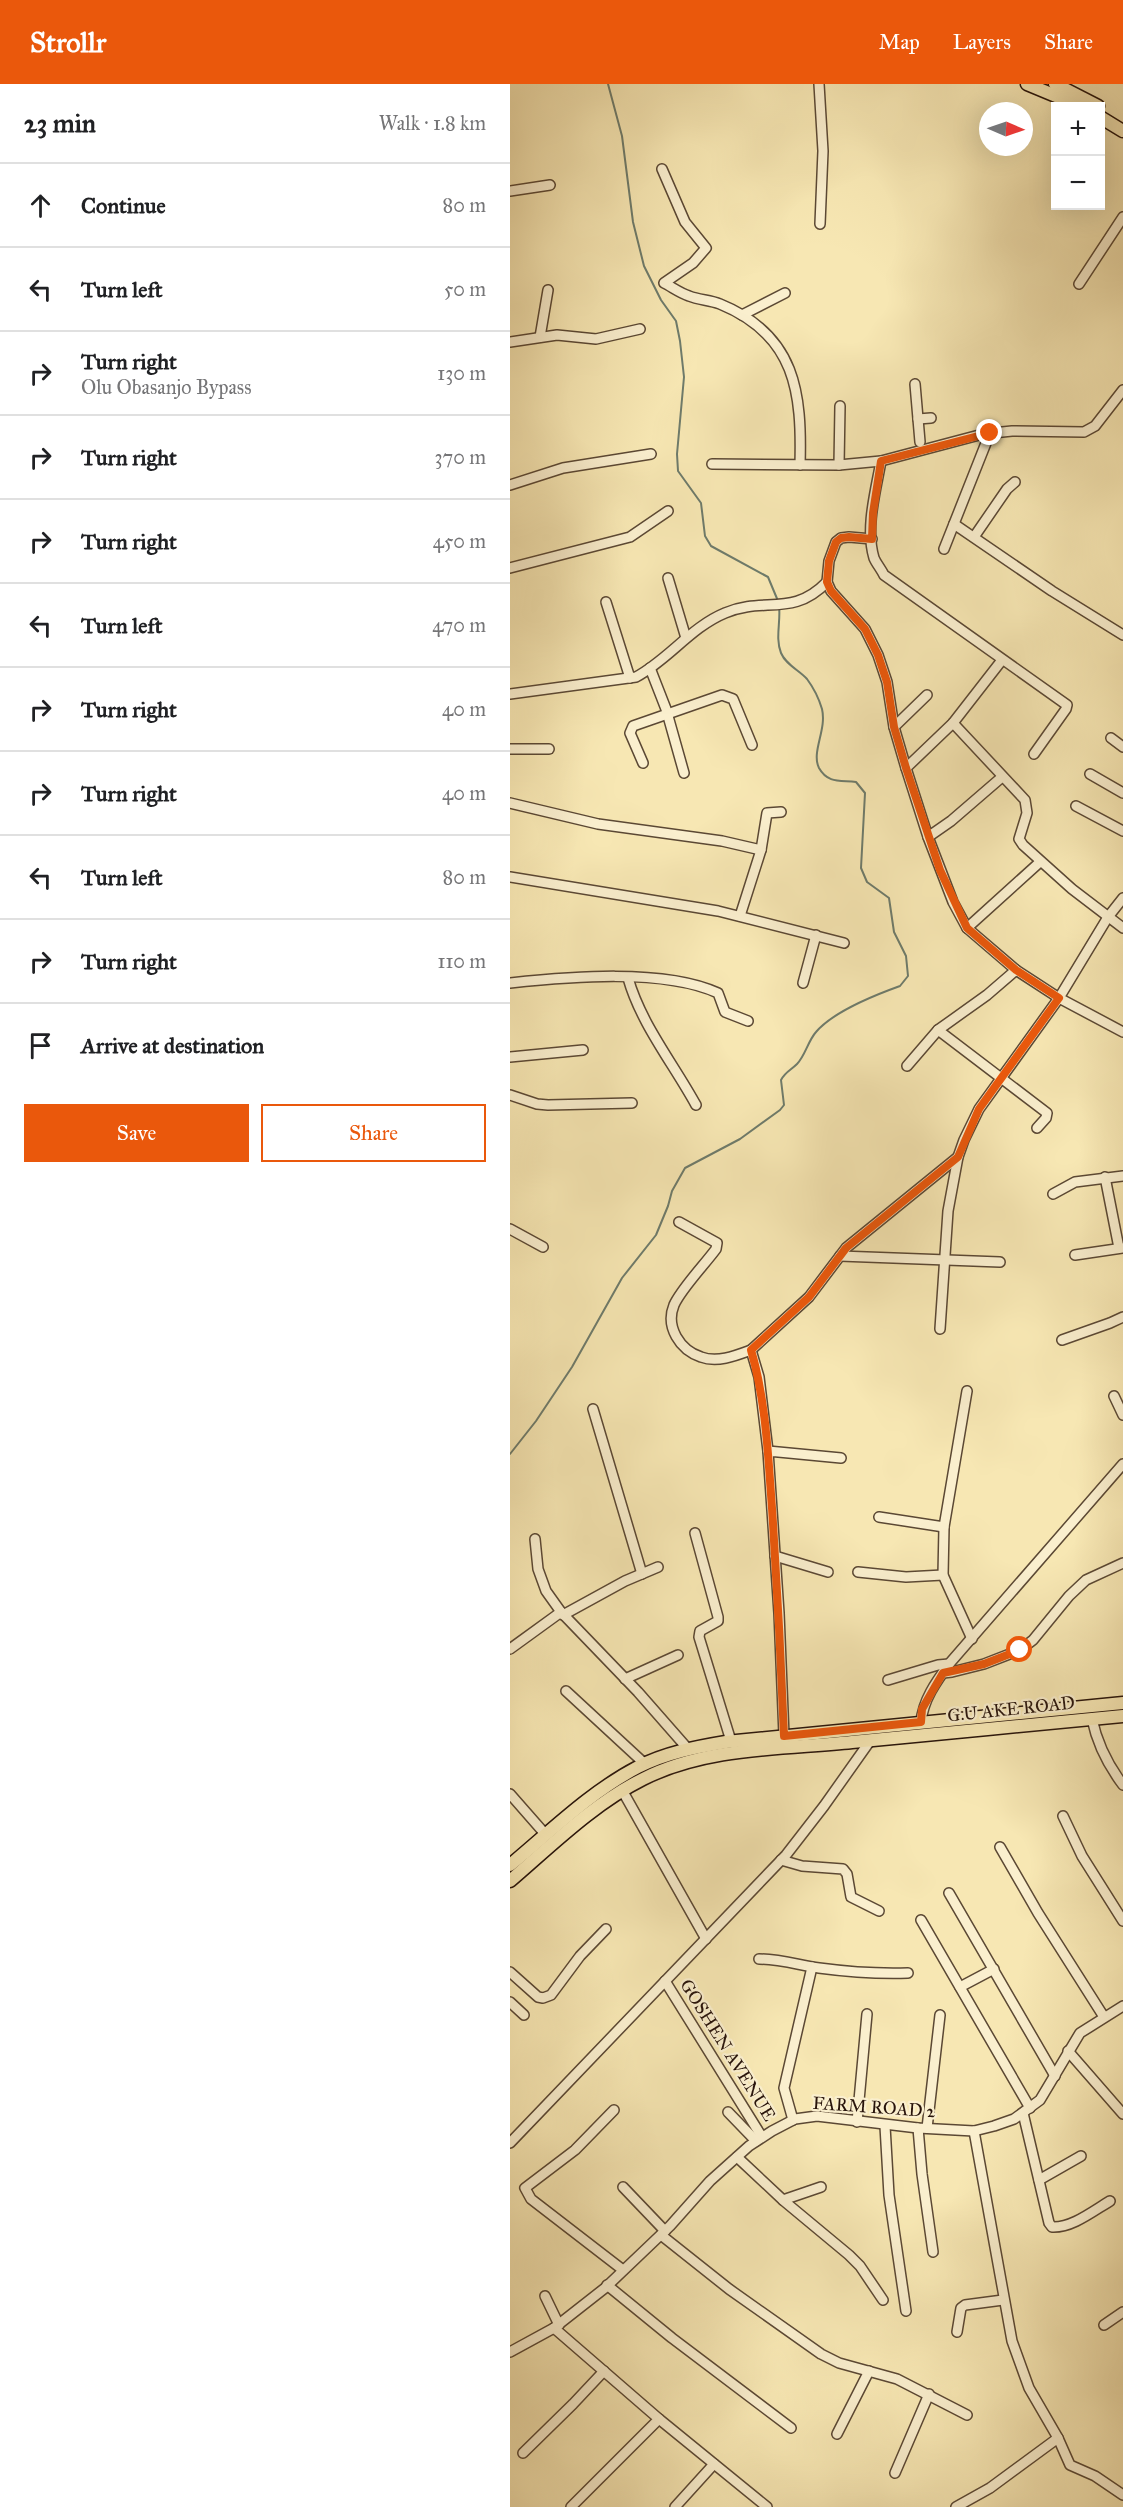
<!DOCTYPE html>
<meta charset="utf-8">
<style>
body{margin:0;font-family:"IM FELL Great Primer",serif;background:#f2f2f2;color:#202124}
.controls{position:absolute;right:18px;top:18px;display:grid;overflow:hidden;border-radius:0px;box-shadow:0 6px 24px #0002}
.controls button{width:54px;height:54px;display:grid;place-items:center;padding:0;border:0;border-bottom:2px solid #e0e0e0;background:#fff;color:#202124;font:30px sans-serif}
.compass{position:absolute;left:469px;top:18px;width:54px;height:54px;border-radius:50%;background:#fff;box-shadow:0 6px 24px #0002;rotate:92deg}
.stop{position:absolute;width:18px;height:18px;margin:-14px;border:4px solid #ea580c;border-radius:50%;background:#fff}
.stop.end{background:#ea580c;border-color:#fff;box-shadow:0 2px 6px #0008}
.list{margin:0;padding:0;list-style:none}
h2{display:flex;justify-content:space-between;align-items:center;height:78px;margin:0;padding:0 24px;font-size:26px}
h2 small{font-size:20px;font-weight:400;color:#757577}
.list li{display:grid;grid-template-columns:39px 1fr auto;gap:18px;align-items:center;box-sizing:border-box;height:84px;padding:0 24px;border-top:2px solid #e0e0e0}
.list b{display:block;font-size:22px;white-space:nowrap}
.list p{margin:0;font-size:20px;white-space:nowrap;color:#757577}
.list em{font-size:20px;font-style:normal;color:#757577}
.actions{display:flex;gap:12px;padding:18px 24px}
.actions a{flex:1;padding:14px 0;border:2px solid #ea580c;border-radius:0px;text-align:center;font-size:21px;color:#ea580c}
.actions .main{background:#ea580c;color:#fff}
.icon{flex:none;width:33px;height:33px;fill:none;stroke:currentColor;stroke-width:2;stroke-linecap:round;stroke-linejoin:round}
.map{position:relative;flex:none;width:613px;height:2423px;overflow:hidden}
header{display:flex;align-items:center;gap:36px;box-sizing:border-box;height:84px;padding:0 30px;background:#ea580c;color:#fff}
header strong{font-size:28px}
nav{display:flex;gap:33px;margin-inline-start:auto;font-size:21px}
main{display:flex}
aside{flex:1;background:#fff}
.map>svg:first-child{display:block}
.lines{fill:none;stroke-linecap:round;stroke-linejoin:round}
.stream{stroke:#6e7b6b;stroke-width:2}
.minor-casing{stroke:#5b4834;stroke-width:12}
.major-casing{stroke:#27130a;stroke-width:15}
.minor{stroke:#faefce;stroke-width:9}
.major{stroke:#f7e7b3;stroke-width:12}
.route{stroke:#ea580c;stroke-width:8}
.labels{text-anchor:middle;stroke-width:4.5;stroke-linejoin:round;paint-order:stroke}
.street-label{font-size:18px;fill:#27130a;stroke:#faefce}
</style>
<header>
<strong>Strollr</strong>
<nav><a>Map</a><a>Layers</a><a>Share</a></nav>
</header>
<main>
<aside>
<h2>23 min<small>Walk · 1.8 km</small></h2>
<ul class="list">
<li><svg class="icon" aria-label="ahead" viewBox="0 0 24 24"><path d="M12 20V5M6 11l6-6 6 6"/></svg><div><b>Continue</b></div><em>80 m</em></li>
<li><svg class="icon" aria-label="left" viewBox="0 0 24 24"><path d="M17 20v-9H6M10 6l-5 5 5 5"/></svg><div><b>Turn left</b></div><em>50 m</em></li>
<li><svg class="icon" aria-label="right" viewBox="0 0 24 24"><path d="M7 20v-9h11M14 6l5 5-5 5"/></svg><div><b>Turn right</b><p>Olu Obasanjo Bypass</p></div><em>130 m</em></li>
<li><svg class="icon" aria-label="right" viewBox="0 0 24 24"><path d="M7 20v-9h11M14 6l5 5-5 5"/></svg><div><b>Turn right</b></div><em>370 m</em></li>
<li><svg class="icon" aria-label="right" viewBox="0 0 24 24"><path d="M7 20v-9h11M14 6l5 5-5 5"/></svg><div><b>Turn right</b></div><em>450 m</em></li>
<li><svg class="icon" aria-label="left" viewBox="0 0 24 24"><path d="M17 20v-9H6M10 6l-5 5 5 5"/></svg><div><b>Turn left</b></div><em>470 m</em></li>
<li><svg class="icon" aria-label="right" viewBox="0 0 24 24"><path d="M7 20v-9h11M14 6l5 5-5 5"/></svg><div><b>Turn right</b></div><em>40 m</em></li>
<li><svg class="icon" aria-label="right" viewBox="0 0 24 24"><path d="M7 20v-9h11M14 6l5 5-5 5"/></svg><div><b>Turn right</b></div><em>40 m</em></li>
<li><svg class="icon" aria-label="left" viewBox="0 0 24 24"><path d="M17 20v-9H6M10 6l-5 5 5 5"/></svg><div><b>Turn left</b></div><em>80 m</em></li>
<li><svg class="icon" aria-label="right" viewBox="0 0 24 24"><path d="M7 20v-9h11M14 6l5 5-5 5"/></svg><div><b>Turn right</b></div><em>110 m</em></li>
<li><svg class="icon" aria-label="arrive" viewBox="0 0 24 24"><path d="M6 21V4h12l-3 4 3 4H6"/></svg><div><b>Arrive at destination</b></div></li>
</ul>
<div class="actions"><a class="main">Save</a><a>Share</a></div>
</aside>
<div class="map">
<svg width="613" height="2423" viewBox="0 0 613 2423">
<rect width="100%" height="100%" fill="#f7e7b3"/>
<filter id="stains"><feTurbulence type="fractalNoise" baseFrequency=".00333" numOctaves="4"/><feColorMatrix values="0 0 0 0 .2 0 0 0 0 .09 0 0 0 0 .02 0 0 0 .5 -.17"/></filter>
<radialGradient id="worn" r=".72"><stop offset=".6" stop-color="#630" stop-opacity="0"/><stop offset="1" stop-color="#630" stop-opacity=".3"/></radialGradient>
<g class="lines">
<g class="stream">
<polyline points="98,0 112,52 123,138 134,182 151,216 166,237 170,257 174,293 167,370 168,387 191,419 195,452 201,462 258,493 268,517"/>
<path d="M0,1370L26,1337L62,1283L112,1194L146,1151L158,1122L162,1107L175,1084L230,1055L270,1026L274,1021L271,996C275,988 281,986 287,980C295,972 298,957 306,948C323,928 365,911 390,902L398,892L396,872L384,848L379,814L357,798L351,784L355,709L346,698C331,696 318,700 309,684C301,668 317,646 312,625C309,615 303,603 297,595C289,586 276,581 271,569C265,554 271,537 269,522"/>
</g>
<defs>
<g id="minor">
<polyline points="309,0 313,67 310,140"/>
<path d="M152,85L175,138L196,164L183,179L154,199C162,203 170,209 179,212C189,216 200,216 210,220C286,251 292,309 290,381"/>
<polyline points="0,107 40,101"/>
<polyline points="569,200 613,133"/>
<polyline points="232,231 275,209"/>
<polyline points="30,253 38,206"/>
<polyline points="0,258 47,251 86,255 130,245"/>
<polyline points="405,300 410,358"/>
<polyline points="408,335 421,334"/>
<path d="M371,377C366,406 355,444 364,474C366,479 371,485 374,491L557,621L556,625L524,670"/>
<polyline points="202,380 329,381 371,377 473,350 502,347 574,348 585,342 613,306"/>
<polyline points="329,381 330,322"/>
<polyline points="0,401 53,384 141,370"/>
<polyline points="444,440 542,507 613,551"/>
<polyline points="464,453 497,405 505,398"/>
<polyline points="362,455 339,453 331,454 326,458 319,477 317,498 321,507 355,545 368,571 377,598 384,643 396,684 418,753 443,818 457,844 506,886 549,914 613,948"/>
<polyline points="434,465 480,349"/>
<polyline points="0,484 120,453 158,427"/>
<polyline points="158,494 176,554"/>
<polyline points="96,518 120,594"/>
<polyline points="140,584 156,625 174,689"/>
<path d="M0,610L126,593C158,576 181,543 215,529C254,512 282,534 317,498"/>
<polyline points="443,639 515,716 517,729 509,755 513,761 562,805 613,844"/>
<polyline points="384,643 417,611"/>
<polyline points="601,654 613,663"/>
<polyline points="0,665 39,665"/>
<polyline points="133,679 120,649 123,642 212,611 223,615 242,661"/>
<polyline points="396,684 443,639 492,576"/>
<polyline points="580,690 613,709"/>
<polyline points="0,719 88,740 212,757 251,766"/>
<polyline points="566,722 613,747"/>
<polyline points="418,753 441,737 492,693"/>
<polyline points="0,793 208,827 334,859"/>
<polyline points="230,832 251,766 257,729 271,728"/>
<polyline points="457,844 530,778"/>
<path d="M118,894C131,940 163,979 186,1021"/>
<path d="M0,899C58,893 154,884 208,909L215,928L238,937"/>
<polyline points="293,899 306,851"/>
<polyline points="428,946 537,1029 536,1034 527,1044"/>
<polyline points="0,973 73,966"/>
<polyline points="397,982 428,946 477,911 506,886"/>
<polyline points="0,1011 27,1020 38,1021 122,1019"/>
<polyline points="595,1093 609,1164"/>
<polyline points="543,1110 565,1098 613,1092"/>
<path d="M169,1138L207,1159L206,1165C195,1180 171,1205 164,1221C155,1243 170,1266 191,1273C207,1279 225,1272 241,1266L249,1293L258,1367"/>
<polyline points="0,1145 33,1163"/>
<polyline points="565,1171 613,1164"/>
<polyline points="330,1172 490,1178"/>
<polyline points="430,1245 438,1127 448,1073 454,1056 469,1025 549,914 598,833 613,814"/>
<polyline points="552,1256 600,1239 613,1233"/>
<polyline points="241,1266 299,1213 336,1164 448,1073"/>
<polyline points="457,1307 434,1443 433,1491 462,1555"/>
<polyline points="604,1312 613,1331"/>
<polyline points="83,1325 132,1490"/>
<polyline points="369,1433 434,1443"/>
<polyline points="185,1449 208,1533 208,1537 190,1547 189,1553 221,1657"/>
<polyline points="25,1455 28,1485 36,1507 51,1528 128,1608 178,1665"/>
<polyline points="265,1472 318,1488"/>
<polyline points="348,1488 396,1493 433,1491"/>
<polyline points="53,1531 115,1497 148,1483"/>
<polyline points="0,1565 51,1528"/>
<polyline points="433,1589 442,1588 474,1580 510,1566 523,1556 559,1512 576,1496 613,1479"/>
<polyline points="115,1595 168,1571"/>
<polyline points="378,1596 428,1581 439,1580"/>
<polyline points="56,1607 135,1680"/>
<path d="M582,1635C587,1659 598,1681 613,1701"/>
<path d="M411,1638C413,1616 426,1598 439,1580L613,1380"/>
<polyline points="274,1652 269,1529 258,1367 331,1374"/>
<polyline points="112,1706 196,1855"/>
<polyline points="0,1710 36,1751"/>
<polyline points="553,1732 572,1772 613,1837"/>
<polyline points="490,1763 528,1829 594,1933"/>
<polyline points="271,1776 292,1782 333,1785 337,1790 341,1813 369,1827"/>
<polyline points="439,1809 545,1992"/>
<polyline points="411,1836 520,2024"/>
<path d="M249,1875C269,1875 289,1881 309,1884C339,1888 368,1890 398,1889"/>
<polyline points="0,1888 28,1913 33,1914 41,1911 70,1872 96,1845"/>
<polyline points="155,1897 252,2053"/>
<polyline points="450,1903 484,1885"/>
<polyline points="0,1918 14,1931"/>
<polyline points="558,1967 613,2030"/>
<polyline points="104,2026 65,2066 15,2104 21,2115 113,2186"/>
<polyline points="218,2028 246,2057"/>
<path d="M513,2029L539,2139L542,2143C562,2144 583,2127 600,2117"/>
<polyline points="283,2036 274,2004 302,1883"/>
<polyline points="347,2038 357,1930"/>
<polyline points="375,2042 379,2111 396,2227"/>
<polyline points="408,2044 412,2090 423,2168"/>
<polyline points="417,2044 430,1931"/>
<polyline points="464,2047 502,2257 519,2304 548,2354 560,2381 585,2392 613,2411"/>
<polyline points="0,2059 276,1771 314,1722 360,1657"/>
<polyline points="227,2073 274,2117 339,2171 350,2182 373,2216"/>
<polyline points="529,2096 571,2072"/>
<polyline points="113,2103 155,2147"/>
<polyline points="273,2116 311,2103"/>
<polyline points="151,2151 219,2205 311,2270 329,2279 387,2295 457,2331"/>
<polyline points="97,2201 162,2254 281,2344"/>
<polyline points="35,2212 49,2241"/>
<polyline points="594,2241 613,2228"/>
<polyline points="44,2244 149,2335 257,2423"/>
<polyline points="447,2248 451,2224 455,2221 493,2216"/>
<polyline points="0,2268 44,2244 95,2204 160,2142 200,2097 239,2062 262,2047 285,2035 307,2032 408,2044 464,2047 484,2042 504,2035 530,2016 570,1949 613,1922"/>
<polyline points="327,2350 359,2287"/>
<polyline points="13,2369 63,2320 94,2287"/>
<polyline points="385,2389 419,2310"/>
<polyline points="61,2423 149,2335"/>
<polyline points="165,2423 204,2380"/>
<polyline points="446,2423 480,2404 548,2354"/>
</g>
<g id="major">
<polyline points="517,0 570,22"/>
<polyline points="545,0 588,22"/>
<polyline points="590,33 613,47"/>
<path d="M0,1781C41,1747 80,1708 128,1683C155,1669 186,1663 216,1658L613,1619"/>
<path d="M0,1797C42,1761 83,1720 133,1695C196,1663 273,1665 342,1658C432,1650 523,1640 613,1632"/>
</g>
</defs>
<use href="#minor" class="minor-casing"/>
<use href="#major" class="major-casing"/>
<use href="#minor" class="minor"/>
<use href="#major" class="major"/>
</g>
<g class="lines">
<path class="route" d="M480,349L371,377L363,429L362,455L339,453L331,454L326,458L319,477L317,498L321,507L355,545L368,571L377,598L384,643L396,684L430,786L457,844L506,886L549,914L469,1025L448,1073L336,1164L299,1213L241,1266C256,1317 258,1371 262,1424C267,1500 271,1576 274,1652L411,1638L412,1625L433,1589L474,1580L510,1566"/>
</g>
<g class="labels">
<g class="street-label">
<text transform="translate(501 1625) rotate(-6)" y="6">G.U AKE ROAD</text>
<text transform="translate(218 1966) rotate(58)" y="6">GOSHEN AVENUE</text>
<text transform="translate(364 2023) rotate(4)" y="6">FARM ROAD 2</text>
</g>
</g>
<rect width="100%" height="100%" filter="url(#stains)"/>
<rect width="100%" height="100%" fill="url(#worn)"/>
</svg>
<div class="controls">
<button>+</button>
<button>−</button>
</div>
<svg class="compass" viewBox="-18 -18 36 36"><path d="M0-13l5 13h-10z" fill="#e53935"/><path d="M0 13l5-13h-10z" fill="#757577"/></svg>
<div class="stop" style="left:510px;top:1566px"></div>
<div class="stop end" style="left:480px;top:349px"></div>
</div>
</main>
